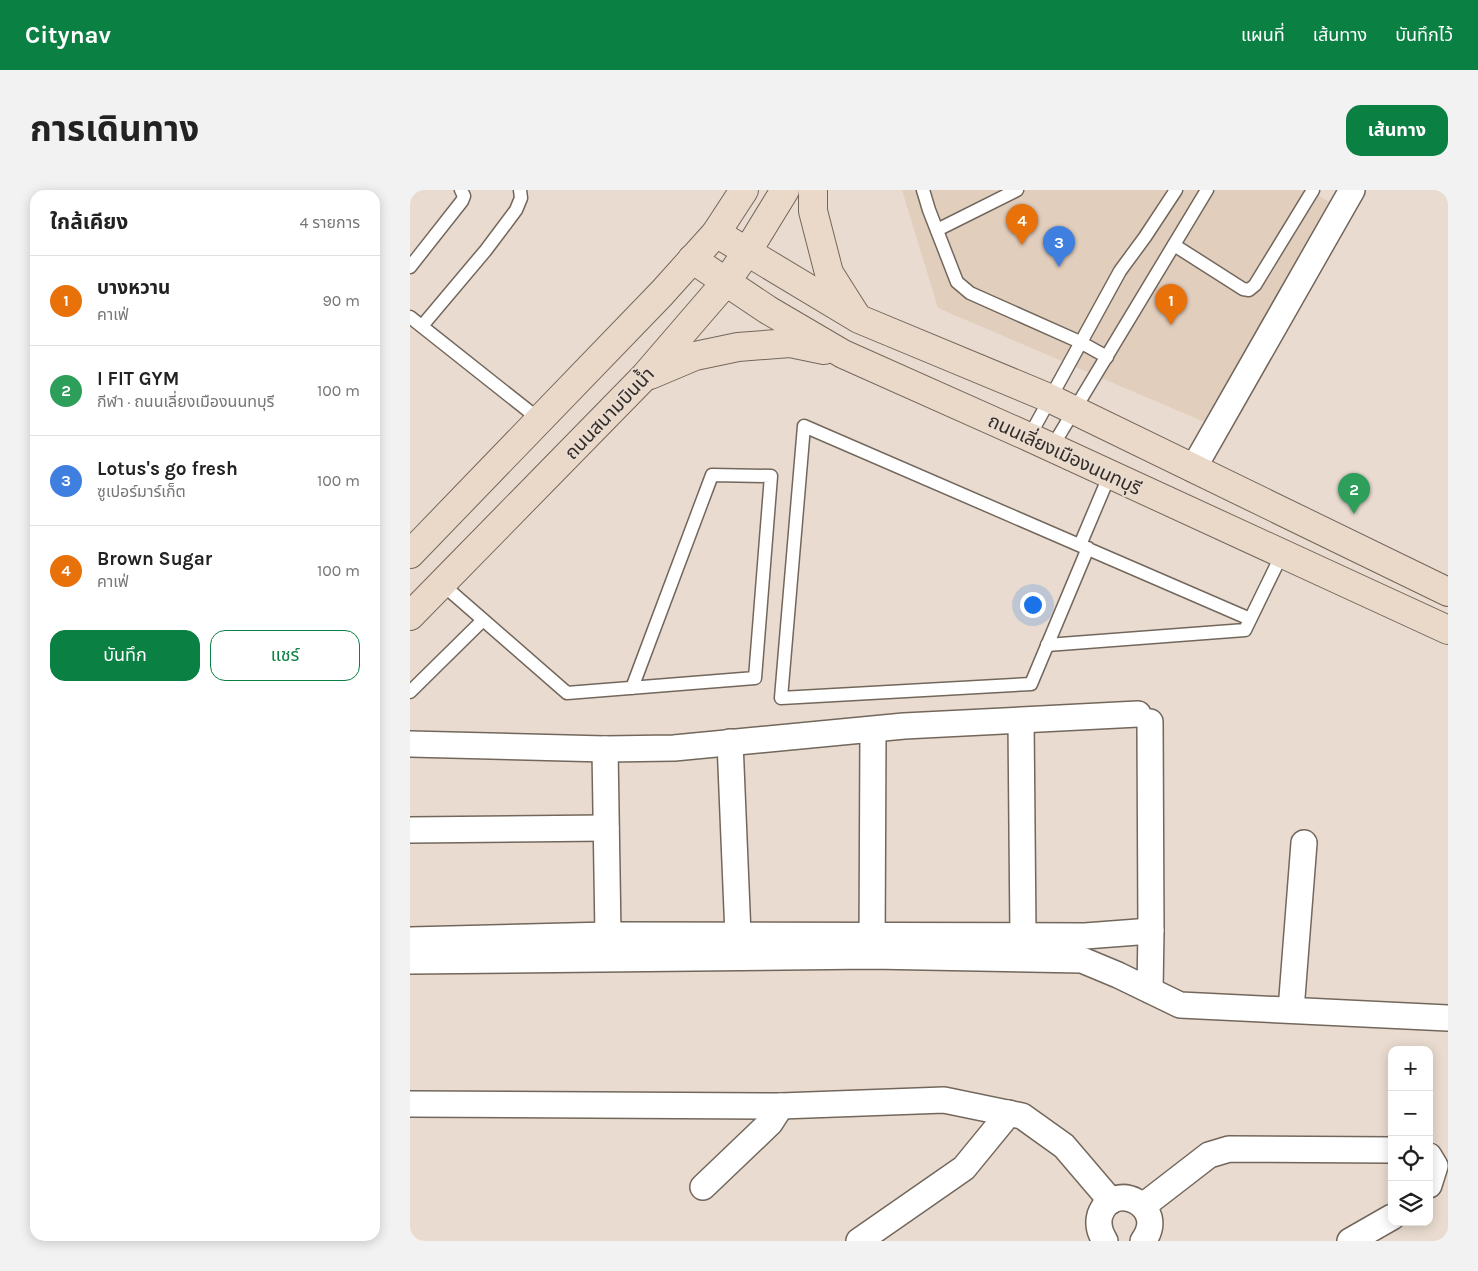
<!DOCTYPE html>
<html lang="th">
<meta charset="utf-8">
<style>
body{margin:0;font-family:Karla,"Noto Sans Thai",sans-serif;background:#f2f2f2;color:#222}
.controls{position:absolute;right:15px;bottom:15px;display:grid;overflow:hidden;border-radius:10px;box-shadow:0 2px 12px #0003}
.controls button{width:45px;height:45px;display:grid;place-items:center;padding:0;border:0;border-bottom:1px solid #e0e0e0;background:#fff;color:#222;font:25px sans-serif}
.you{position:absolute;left:622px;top:414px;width:18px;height:18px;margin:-12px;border:4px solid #fff;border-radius:50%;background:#1a73e8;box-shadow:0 0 0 8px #1a73e833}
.badge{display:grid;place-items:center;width:32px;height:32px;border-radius:50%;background:#0b8043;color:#fff;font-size:16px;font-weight:700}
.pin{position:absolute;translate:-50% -41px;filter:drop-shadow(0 1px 2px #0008)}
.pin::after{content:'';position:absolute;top:26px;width:18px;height:15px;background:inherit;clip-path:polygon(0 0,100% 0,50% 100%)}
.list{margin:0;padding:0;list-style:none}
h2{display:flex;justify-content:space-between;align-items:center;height:65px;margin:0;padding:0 20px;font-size:21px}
h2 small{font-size:16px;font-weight:400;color:#767676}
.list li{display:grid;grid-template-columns:32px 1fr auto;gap:15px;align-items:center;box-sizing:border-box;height:90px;padding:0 20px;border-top:1px solid #e0e0e0}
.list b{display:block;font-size:19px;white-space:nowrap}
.list p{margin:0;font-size:16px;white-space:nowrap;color:#767676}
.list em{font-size:16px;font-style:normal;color:#767676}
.actions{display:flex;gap:10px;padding:15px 20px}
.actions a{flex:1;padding:11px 0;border:1px solid #0b8043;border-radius:15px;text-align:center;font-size:18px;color:#0b8043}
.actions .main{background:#0b8043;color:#fff}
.icon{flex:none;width:28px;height:28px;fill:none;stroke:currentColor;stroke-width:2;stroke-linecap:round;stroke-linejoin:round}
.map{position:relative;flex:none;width:1038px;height:1051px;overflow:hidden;border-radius:15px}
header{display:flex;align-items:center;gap:30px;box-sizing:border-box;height:70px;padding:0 25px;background:#0b8043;color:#fff}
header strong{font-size:24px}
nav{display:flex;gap:28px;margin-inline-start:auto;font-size:18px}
.intro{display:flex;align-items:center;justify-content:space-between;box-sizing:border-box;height:120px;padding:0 30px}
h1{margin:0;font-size:35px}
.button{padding:12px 22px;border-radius:15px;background:#0b8043;color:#fff;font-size:18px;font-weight:700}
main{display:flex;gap:30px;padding:0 30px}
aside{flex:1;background:#fff;border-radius:15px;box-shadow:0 2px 12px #0003}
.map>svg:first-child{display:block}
.built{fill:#e2cebd}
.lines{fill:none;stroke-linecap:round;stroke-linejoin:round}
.lane-casing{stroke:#73675c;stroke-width:15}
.street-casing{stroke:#73675c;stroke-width:28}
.secondary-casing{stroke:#73675c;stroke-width:30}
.lane{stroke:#fff;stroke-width:12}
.street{stroke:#fff;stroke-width:25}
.secondary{stroke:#ead9c8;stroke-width:28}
.labels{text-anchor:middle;stroke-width:4;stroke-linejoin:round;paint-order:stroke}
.street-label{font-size:19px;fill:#322d28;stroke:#e9dbcf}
</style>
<header>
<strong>Citynav</strong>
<nav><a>แผนที่</a><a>เส้นทาง</a><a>บันทึกไว้</a></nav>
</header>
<div class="intro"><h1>การเดินทาง</h1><a class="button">เส้นทาง</a></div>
<main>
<aside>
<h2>ใกล้เคียง<small>4 รายการ</small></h2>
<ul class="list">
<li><span class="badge" style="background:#e8710a">1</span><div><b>บางหวาน</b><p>คาเฟ่</p></div><em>90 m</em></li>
<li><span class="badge" style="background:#2e9e5b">2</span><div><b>I FIT GYM</b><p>กีฬา · ถนนเลี่ยงเมืองนนทบุรี</p></div><em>100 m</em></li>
<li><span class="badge" style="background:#3f7fe0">3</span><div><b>Lotus's go fresh</b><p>ซูเปอร์มาร์เก็ต</p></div><em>100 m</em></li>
<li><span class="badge" style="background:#e8710a">4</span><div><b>Brown Sugar</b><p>คาเฟ่</p></div><em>100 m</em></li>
</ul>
<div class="actions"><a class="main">บันทึก</a><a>แชร์</a></div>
</aside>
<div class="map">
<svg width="1038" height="1051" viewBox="0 0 1038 1051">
<rect width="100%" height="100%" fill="#e9dbcf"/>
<polygon class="built" points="492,0 899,0 932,19 806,237 528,118"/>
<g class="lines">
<defs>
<g id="lane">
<polyline points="513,0 519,20 547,92 560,103 670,152 697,167"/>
<polyline points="527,40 607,0"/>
<polyline points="764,55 833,99 839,100 845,95 903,0"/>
<polyline points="0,77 52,11 54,6 51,0"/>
<polyline points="0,127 130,230"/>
<polyline points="12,136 76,60 106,20 111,8 110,0"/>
<polyline points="619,247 710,81 735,47 766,0"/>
<polyline points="642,257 797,0"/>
<polyline points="670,355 700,284"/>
<polyline points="678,358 621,494 371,508 394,236 840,429"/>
<polyline points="32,394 157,503 345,488 361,286 302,285 222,498"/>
<polyline points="637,455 835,440 872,364"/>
<polyline points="0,502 73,430"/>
</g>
<g id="street">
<polyline points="783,279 942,0"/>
<polyline points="611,531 613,745"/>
<polyline points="320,552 328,745"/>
<polyline points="0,554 195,559 264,558 494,536 728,524"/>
<polyline points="195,559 198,745"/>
<polyline points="0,640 196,638"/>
<polyline points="0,750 198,745 675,746 741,741"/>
<polyline points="462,761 463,540"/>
<polyline points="0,771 462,766 672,770 708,785 770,815 1038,828"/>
<polyline points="740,800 741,741 740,532"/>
<polyline points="881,820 894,653"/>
<polyline points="0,914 371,916 534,910 612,926 654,956 701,1011"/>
<polyline points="1019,966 1025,976 1019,995"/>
<polyline points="293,997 360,933 371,916"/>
<polyline points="733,1016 799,965 819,959 982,960"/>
<polyline points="449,1051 554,978 599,923"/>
<path d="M695,1051C690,1043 687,1035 690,1025C703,988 759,1017 733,1051"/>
<polyline points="940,1051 982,1027"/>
</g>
<g id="secondary">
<polyline points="403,0 403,21 419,83 445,124"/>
<polyline points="306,43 449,129 639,208 1038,402"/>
<polyline points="282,69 358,120 433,164 619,247 1038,440"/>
<polyline points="240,185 285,166 328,157 380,153 414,160"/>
<polyline points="0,364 252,103 306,43 334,0"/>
<polyline points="0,426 235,186 316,92 337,62 375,0"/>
</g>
</defs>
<use href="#lane" class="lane-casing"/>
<use href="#street" class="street-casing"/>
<use href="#secondary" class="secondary-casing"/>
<use href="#lane" class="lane"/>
<use href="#street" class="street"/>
<use href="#secondary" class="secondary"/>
</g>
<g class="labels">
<g class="street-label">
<text transform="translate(199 223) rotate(-46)" y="7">ถนนสนามบินน้ำ</text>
<text transform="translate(655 264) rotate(25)" y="7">ถนนเลี่ยงเมืองนนทบุรี</text>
</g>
</g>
</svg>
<div class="controls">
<button>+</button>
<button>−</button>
<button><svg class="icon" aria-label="locate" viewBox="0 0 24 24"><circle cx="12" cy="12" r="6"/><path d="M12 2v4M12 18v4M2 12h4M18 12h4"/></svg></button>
<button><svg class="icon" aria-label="layers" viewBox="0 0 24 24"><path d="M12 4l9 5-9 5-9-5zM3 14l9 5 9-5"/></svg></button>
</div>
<div class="you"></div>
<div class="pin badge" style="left:761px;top:135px;background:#e8710a">1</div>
<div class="pin badge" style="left:944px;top:324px;background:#2e9e5b">2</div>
<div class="pin badge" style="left:649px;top:77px;background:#3f7fe0">3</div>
<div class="pin badge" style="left:612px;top:55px;background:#e8710a">4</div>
</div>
</main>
